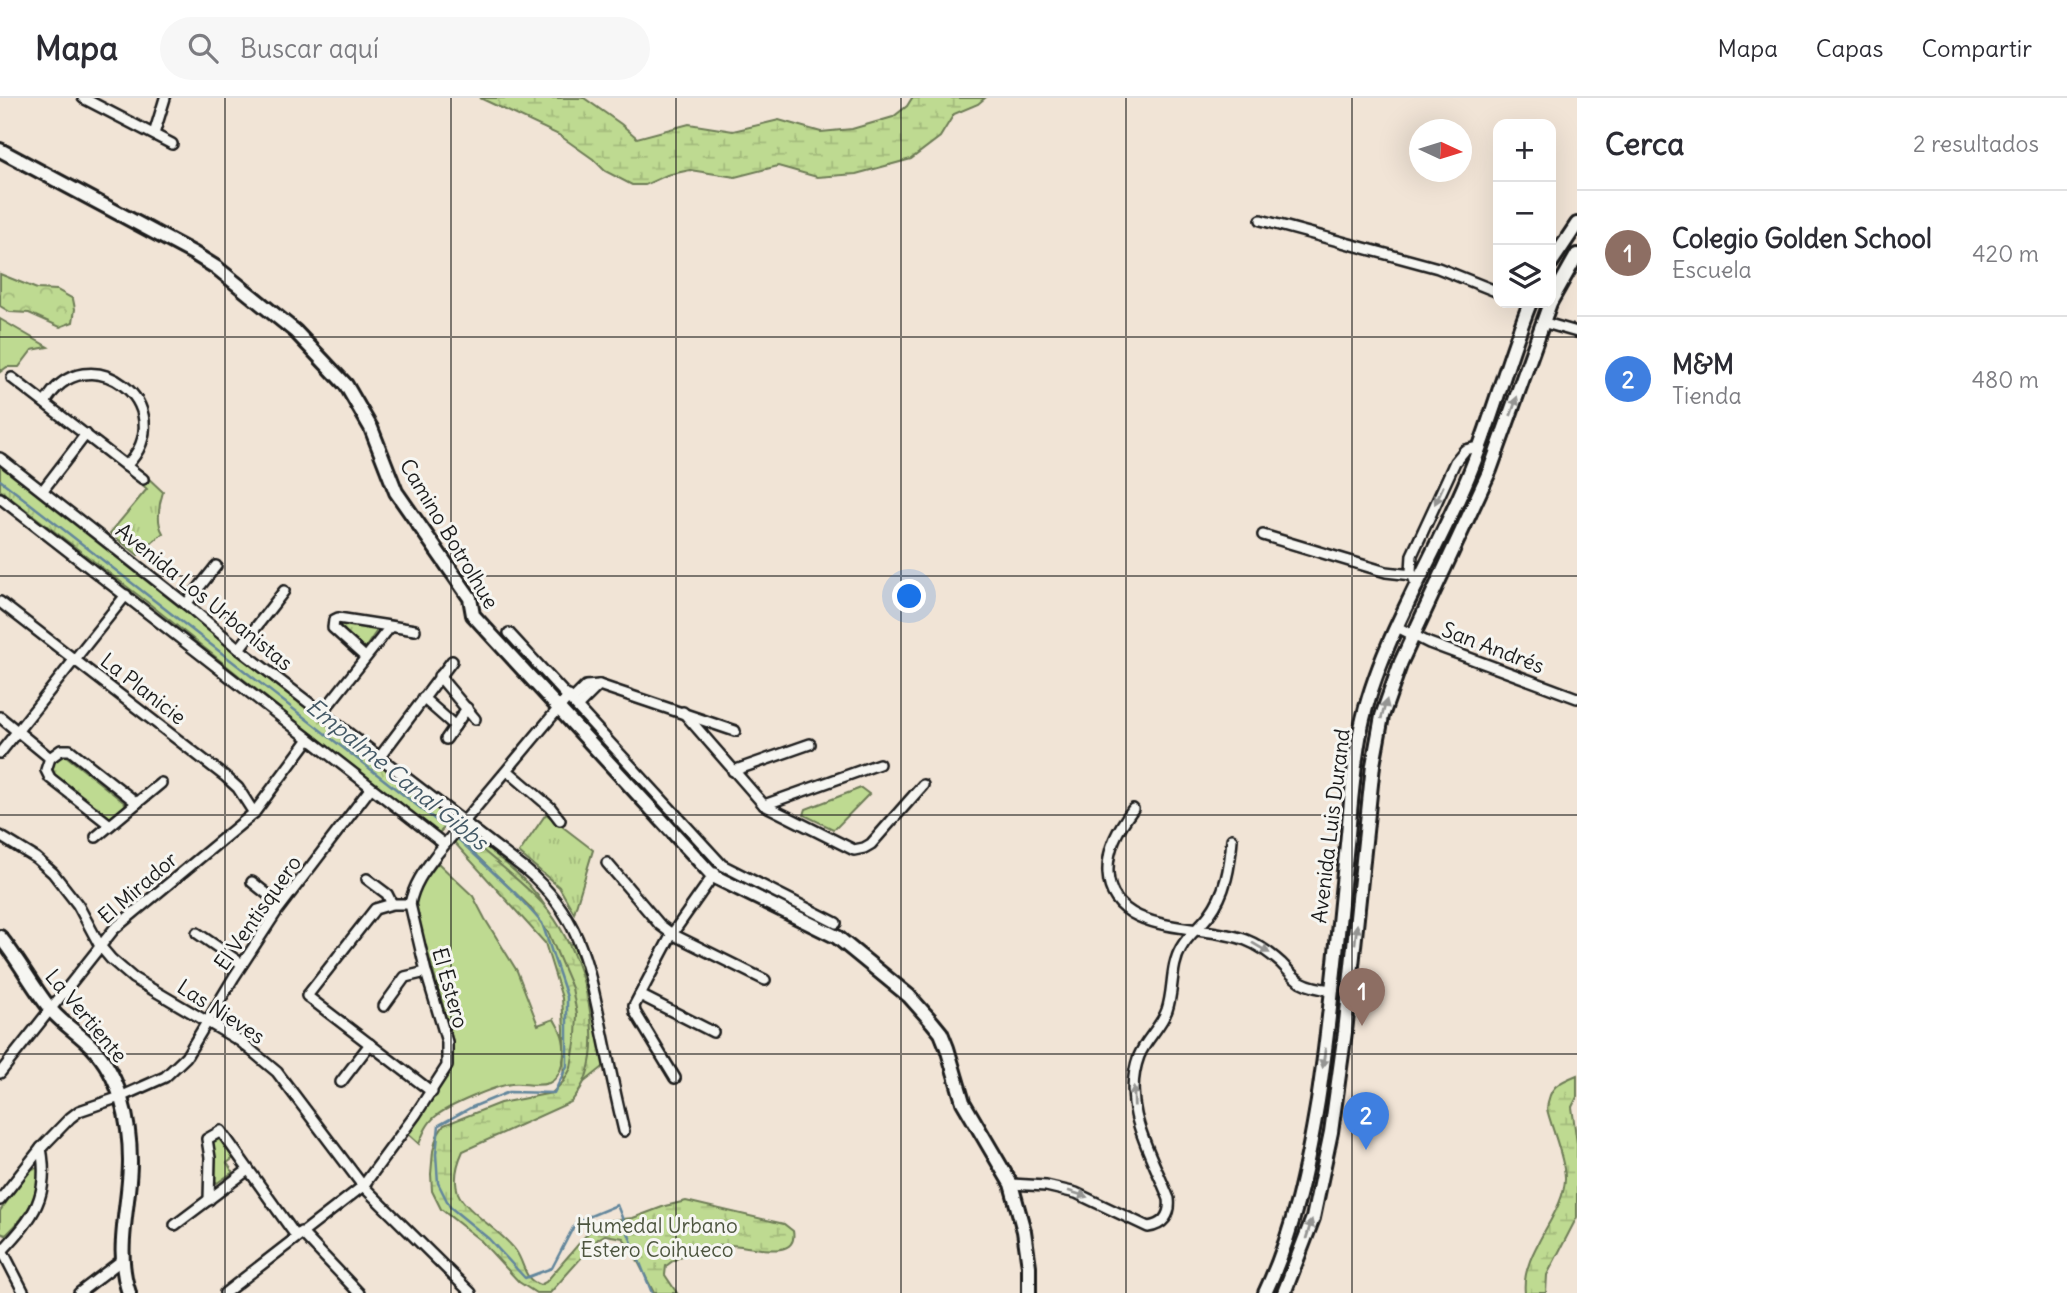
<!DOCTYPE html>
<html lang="es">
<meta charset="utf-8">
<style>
body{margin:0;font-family:Delius,sans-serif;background:#f7f7f7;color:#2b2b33}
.controls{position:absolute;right:21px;top:21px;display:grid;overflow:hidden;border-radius:14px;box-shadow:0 7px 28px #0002}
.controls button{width:63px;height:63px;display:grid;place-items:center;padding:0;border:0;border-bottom:2px solid #e1e1e2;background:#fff;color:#2b2b33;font:35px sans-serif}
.compass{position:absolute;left:1409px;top:21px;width:63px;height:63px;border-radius:50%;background:#fff;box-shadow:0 7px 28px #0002;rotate:94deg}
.you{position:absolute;left:910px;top:499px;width:24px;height:24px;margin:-18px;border:5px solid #fff;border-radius:50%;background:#1a73e8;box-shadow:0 0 0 10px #1a73e833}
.badge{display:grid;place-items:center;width:46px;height:46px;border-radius:50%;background:#1f6fb2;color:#fff;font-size:23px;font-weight:700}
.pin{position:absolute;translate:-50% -58px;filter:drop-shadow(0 2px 4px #0008)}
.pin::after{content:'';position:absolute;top:37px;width:24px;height:21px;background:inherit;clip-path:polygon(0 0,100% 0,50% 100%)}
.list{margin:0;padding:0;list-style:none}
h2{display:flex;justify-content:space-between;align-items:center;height:91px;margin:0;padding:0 28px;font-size:30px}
h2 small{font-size:23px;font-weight:400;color:#7c7c81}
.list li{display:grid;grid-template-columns:46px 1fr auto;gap:21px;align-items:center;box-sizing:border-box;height:126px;padding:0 28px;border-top:2px solid #e1e1e2}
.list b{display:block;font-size:26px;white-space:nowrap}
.list p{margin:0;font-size:23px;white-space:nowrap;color:#7c7c81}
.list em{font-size:23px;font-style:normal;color:#7c7c81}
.icon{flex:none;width:38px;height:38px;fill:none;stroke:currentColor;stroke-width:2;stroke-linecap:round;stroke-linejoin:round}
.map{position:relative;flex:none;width:1577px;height:1195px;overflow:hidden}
header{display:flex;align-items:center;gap:42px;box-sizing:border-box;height:98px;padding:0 35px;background:#fff;border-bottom:2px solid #e1e1e2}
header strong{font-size:33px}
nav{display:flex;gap:38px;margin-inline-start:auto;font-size:24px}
.search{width:490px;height:63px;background:#f7f7f7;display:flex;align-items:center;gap:18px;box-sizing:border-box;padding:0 24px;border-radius:38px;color:#7c7c81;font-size:26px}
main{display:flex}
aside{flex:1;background:#fff}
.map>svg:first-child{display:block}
.grass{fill:url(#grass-tufts);stroke:#6d7b56;stroke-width:2}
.forest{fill:url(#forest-crowns);stroke:#6d7b56;stroke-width:2}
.wetland{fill:url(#wetland-marsh);stroke:#6d7b56;stroke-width:2}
.park{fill:#beda91;stroke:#6d7b56;stroke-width:2}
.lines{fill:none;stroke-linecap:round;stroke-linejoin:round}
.stream{stroke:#62869c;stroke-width:2.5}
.street-casing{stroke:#1c1c1c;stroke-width:14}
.secondary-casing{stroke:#1c1c1c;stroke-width:18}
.street{stroke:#f6f6f2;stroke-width:9}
.secondary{stroke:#f6f6f2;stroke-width:12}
.oneway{fill:#949492}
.grid{fill:none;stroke:#1c1c1c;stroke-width:2;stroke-opacity:0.55}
.labels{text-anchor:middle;stroke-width:6;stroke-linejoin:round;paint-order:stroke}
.street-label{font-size:21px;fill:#1c1c1c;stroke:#f6f6f2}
.park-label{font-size:21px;fill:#4d553f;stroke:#f6f6f2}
.water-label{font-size:23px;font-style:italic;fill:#455a67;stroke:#f6f6f2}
</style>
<header>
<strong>Mapa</strong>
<div class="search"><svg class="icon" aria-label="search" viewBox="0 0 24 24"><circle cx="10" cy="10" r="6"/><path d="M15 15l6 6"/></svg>Buscar aquí</div>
<nav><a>Mapa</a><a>Capas</a><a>Compartir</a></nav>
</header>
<main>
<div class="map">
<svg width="1577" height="1195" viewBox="0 0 1577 1195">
<defs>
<pattern id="grass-tufts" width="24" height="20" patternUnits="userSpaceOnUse" patternTransform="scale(1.75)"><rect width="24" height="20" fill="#beda91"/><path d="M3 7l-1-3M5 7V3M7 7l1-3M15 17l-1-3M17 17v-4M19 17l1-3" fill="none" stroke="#a3ba7c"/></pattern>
<pattern id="forest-crowns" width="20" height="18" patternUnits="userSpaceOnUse" patternTransform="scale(1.75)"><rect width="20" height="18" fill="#beda91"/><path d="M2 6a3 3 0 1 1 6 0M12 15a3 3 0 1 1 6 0" fill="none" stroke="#a3ba7c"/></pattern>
<pattern id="wetland-marsh" width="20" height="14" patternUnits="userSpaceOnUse" patternTransform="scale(1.75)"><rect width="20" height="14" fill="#beda91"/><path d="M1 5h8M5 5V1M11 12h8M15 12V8" fill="none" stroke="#a3ba7c"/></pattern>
</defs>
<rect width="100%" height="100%" fill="#f1e4d6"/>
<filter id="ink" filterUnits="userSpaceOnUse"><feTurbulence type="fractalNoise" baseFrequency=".0143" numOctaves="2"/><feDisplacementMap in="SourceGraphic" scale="14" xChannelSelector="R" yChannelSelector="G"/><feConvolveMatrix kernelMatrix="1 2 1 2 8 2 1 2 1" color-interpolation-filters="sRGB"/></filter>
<g filter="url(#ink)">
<g class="grass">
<polygon points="0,368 446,718 449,725 440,734 434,734 147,504 0,392"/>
<path d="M145,377L163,394C159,406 156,424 163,435L138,457L110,435L147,391L139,384Z"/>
<polygon points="337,522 376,528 376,534 365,550 334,525"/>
<polygon points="66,658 126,706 111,722 54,676 52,667 59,659"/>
<polygon points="546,716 593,752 574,815 559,789 519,755"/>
</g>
<g class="forest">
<polygon points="0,176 37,191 57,192 73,201 75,211 73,224 60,229 29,215 10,214 0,208"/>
<path d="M460,732L467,734C507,766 544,791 562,841L573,847L579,862L607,966L563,1001L564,931L562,900L545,845L453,743Z"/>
</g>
<g class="wetland">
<polygon points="480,0 584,0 621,26 637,40 689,26 733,33 779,22 821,34 852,31 893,19 907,8 912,0 985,0 978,6 954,16 940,39 911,61 856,76 817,79 778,68 735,79 690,72 667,77 645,87 632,87 605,73 593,61 559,37"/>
<path d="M469,740C493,762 520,782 542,805C577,843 604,926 587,976C584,987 578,995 571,1004L463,1053C457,1066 453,1080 458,1095C465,1113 504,1135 516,1153C525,1166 523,1181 540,1187L546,1184L594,1128L603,1123L633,1120L665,1108L686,1103L784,1126L793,1133C799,1165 745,1146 729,1147C708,1148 683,1154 666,1168L665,1177L677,1195H654L632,1152L623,1140L605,1137L598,1141L550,1195H536L519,1184L481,1143L441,1111L432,1093L431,1076L433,1053L437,1038L444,1027L500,1005L552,995L564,983L571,970L576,939L577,916L572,890L549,836L529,808L464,746Z"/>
<path d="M1577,977V999L1572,1009L1577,1045V1119L1547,1177L1546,1195H1525C1520,1154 1566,1115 1565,1079C1564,1058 1552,1032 1547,1011C1549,989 1557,985 1577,977Z"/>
</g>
<g class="park">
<polygon points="0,221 48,249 32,252 19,269 7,269 0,274"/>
<polygon points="861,690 869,696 836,730 833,731 804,717 806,711"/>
<path d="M438,765L473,798L485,821L517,873L538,927L554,921C557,927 562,934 563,941C566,954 563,979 549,985C535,990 524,984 511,986C495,988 448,1008 436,1018C427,1025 423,1036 419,1046L407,1035L452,971L453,943L414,806L418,792Z"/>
<polygon points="219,1039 224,1041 235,1059 227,1065 233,1074 217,1085 214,1082 211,1043"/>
<path d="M36,1070L39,1071C41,1097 24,1120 6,1137L0,1135V1113L31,1071Z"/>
</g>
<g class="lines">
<g class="stream">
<polyline points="0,382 451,734"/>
<polyline points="456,739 516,796 542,825 567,899 567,968 554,995 509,994 470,1010 439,1027 436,1056 438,1085 450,1109 489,1141 525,1180 552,1170 576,1124 617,1107 652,1195"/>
</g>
<defs>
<g id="street">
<polyline points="83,0 172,46"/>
<polyline points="154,36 165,0"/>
<polyline points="1261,122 1438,170 1498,194"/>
<polyline points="1542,224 1577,234"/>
<polyline points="12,280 143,381"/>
<path d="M45,305C86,233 185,308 126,368"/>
<path d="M0,360L186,506L239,551L525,771C580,817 588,866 602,932C609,966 616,999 624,1033"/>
<polyline points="43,392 86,336"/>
<polyline points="0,400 444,746"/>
<polyline points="1263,437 1386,474 1412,477"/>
<polyline points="1417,489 1411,473 1412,457 1455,364 1465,352 1481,348"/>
<polyline points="0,504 226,679 238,690 254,715"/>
<polyline points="186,506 216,468"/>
<polyline points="1397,529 1429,545 1577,600"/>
<polyline points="509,535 722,767 836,825"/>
<polyline points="239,551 284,493"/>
<polyline points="365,559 333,530 334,522 338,520 415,532"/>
<polyline points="439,578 475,621"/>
<polyline points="423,600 455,628 467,610"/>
<polyline points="572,602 586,588 599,587 735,633"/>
<polyline points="578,608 599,587"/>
<polyline points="683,614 764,707 854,752 864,750 871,746 923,687"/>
<polyline points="322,615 390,529"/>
<polyline points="0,619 50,660"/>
<polyline points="446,641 455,628"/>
<polyline points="0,655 126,497"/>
<polyline points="379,660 452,563"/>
<polyline points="508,673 550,709 560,722"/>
<polyline points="733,673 810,646"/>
<polyline points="764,707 879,666"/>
<path d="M1133,711C1118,731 1107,750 1108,775C1111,839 1204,825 1246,842C1259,847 1271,856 1281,865C1288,872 1293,879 1301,884C1310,889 1322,891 1332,892"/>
<polyline points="110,727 50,680 46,672 50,660 61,652 70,652 137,705"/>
<polyline points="0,738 36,760 53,775 78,807 100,848 111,861 133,880 240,943 277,974 363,1088 471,1195"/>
<polyline points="96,739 161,685"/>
<polyline points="607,765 660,827 672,836 765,882"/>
<polyline points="367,781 387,796 392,806"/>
<polyline points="252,784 281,807"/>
<polyline points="410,806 392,806 375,811 307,898 432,994"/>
<polyline points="197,835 242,866"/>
<polyline points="640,897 713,934"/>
<polyline points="384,908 405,879 426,874"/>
<polyline points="0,975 114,831 254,715 309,641"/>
<polyline points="675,980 635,914 634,908 672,836 715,775"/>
<polyline points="341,984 370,946"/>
<path d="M1011,1086L1046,1088L1076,1095L1148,1129C1163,1127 1171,1117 1169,1101C1151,1055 1120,1009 1139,958C1146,941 1161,929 1167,912C1174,892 1170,869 1181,850C1188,837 1200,829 1209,817C1226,795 1230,768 1232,741"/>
<polyline points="0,1102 41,1050 70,1020 79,1013 120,999 165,979 186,959 234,879 277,813 370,691"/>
<polyline points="209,1102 210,1060 207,1041 221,1033 296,1138"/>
<polyline points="175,1127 248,1072"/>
<polyline points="301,1134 359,1195"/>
<polyline points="1,1150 24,1195"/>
<path d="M2,1153C34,1119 50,1098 41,1050"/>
<polyline points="79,1195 122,1162"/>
<path d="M225,1195L363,1088L416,1016L447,968V944L426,874L410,806C414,786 424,773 436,757L569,598"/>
</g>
<g id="secondary">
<polyline points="0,52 193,155 217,170 295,233 346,287 371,330 396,394 470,500 473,517 713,778 837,839 909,898 932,924 941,935 947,950 963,1004 1011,1086 1024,1133 1029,1168 1029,1195"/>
<polyline points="1551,165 1577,126"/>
<polyline points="1551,203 1577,157"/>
<path d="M0,839C19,862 33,890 52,913C64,927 80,936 92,949C120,978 130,1023 130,1063C130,1108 114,1151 129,1195"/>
<path d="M1265,1195C1294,1134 1307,1069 1318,1003C1331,918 1338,831 1347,746C1351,707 1353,668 1361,630C1379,544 1434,461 1468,379C1492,322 1507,262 1530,205"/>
<polyline points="1284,1195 1313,1120 1331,1034 1345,934 1373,667 1382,618 1401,564 1490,372 1550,205"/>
</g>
</defs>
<use href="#street" class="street-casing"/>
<use href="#secondary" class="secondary-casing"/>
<use href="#street" class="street"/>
<use href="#secondary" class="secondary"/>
</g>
<defs><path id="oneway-solid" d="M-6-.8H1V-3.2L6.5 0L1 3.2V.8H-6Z" transform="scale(1.75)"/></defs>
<g class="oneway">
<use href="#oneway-solid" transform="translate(1514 308) rotate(-71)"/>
<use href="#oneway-solid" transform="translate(1439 397) rotate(115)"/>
<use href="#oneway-solid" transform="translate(1384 611) rotate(-74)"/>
<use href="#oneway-solid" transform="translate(1356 836) rotate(-84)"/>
<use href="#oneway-solid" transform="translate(1261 850) rotate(31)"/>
<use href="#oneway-solid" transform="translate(1324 960) rotate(98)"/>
<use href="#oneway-solid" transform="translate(1134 998) rotate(-92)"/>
<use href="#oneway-solid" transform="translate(1078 1096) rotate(18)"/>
<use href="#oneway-solid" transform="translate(1309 1131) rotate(-73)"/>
</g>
</g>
<path class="grid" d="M225,0V1195M451,0V1195M676,0V1195M901,0V1195M1126,0V1195M1352,0V1195M0,239H1577M0,478H1577M0,717H1577M0,956H1577"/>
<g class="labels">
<g class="street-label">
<text transform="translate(449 436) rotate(59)" y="7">Camino Botrolhue</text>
<text transform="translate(204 499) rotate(39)" y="7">Avenida Los Urbanistas</text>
<text transform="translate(1493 550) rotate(21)" y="7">San Andrés</text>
<text transform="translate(143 591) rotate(38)" y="7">La Planicie</text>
<text transform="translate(1331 728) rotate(-83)" y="7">Avenida Luis Durand</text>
<text transform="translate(138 790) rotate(-41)" y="7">El Mirador</text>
<text transform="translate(258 815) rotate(-55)" y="7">El Ventisquero</text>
<text transform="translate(450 890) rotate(74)" y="7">El Estero</text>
<text transform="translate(221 914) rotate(33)" y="7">Las Nieves</text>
<text transform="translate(86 918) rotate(50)" y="7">La Vertiente</text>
</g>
<g class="park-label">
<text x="657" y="1135">Humedal Urbano<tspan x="657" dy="24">Estero Coihueco</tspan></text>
</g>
<g class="water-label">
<text transform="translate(397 676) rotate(39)" y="8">Empalme Canal Gibbs</text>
</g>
</g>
</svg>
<div class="controls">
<button>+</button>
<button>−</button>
<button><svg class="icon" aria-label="layers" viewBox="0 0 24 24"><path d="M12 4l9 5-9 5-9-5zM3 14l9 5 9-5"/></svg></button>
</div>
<svg class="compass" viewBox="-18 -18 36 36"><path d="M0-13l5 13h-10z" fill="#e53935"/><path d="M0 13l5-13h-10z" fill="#7c7c81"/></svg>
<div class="you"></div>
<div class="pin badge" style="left:1362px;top:928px;background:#8d6e63">1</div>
<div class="pin badge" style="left:1366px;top:1052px;background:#3f7fe0">2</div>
</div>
<aside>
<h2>Cerca<small>2 resultados</small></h2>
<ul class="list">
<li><span class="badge" style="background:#8d6e63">1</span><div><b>Colegio Golden School</b><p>Escuela</p></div><em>420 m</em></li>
<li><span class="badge" style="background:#3f7fe0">2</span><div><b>M&amp;M</b><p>Tienda</p></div><em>480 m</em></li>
</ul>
</aside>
</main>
